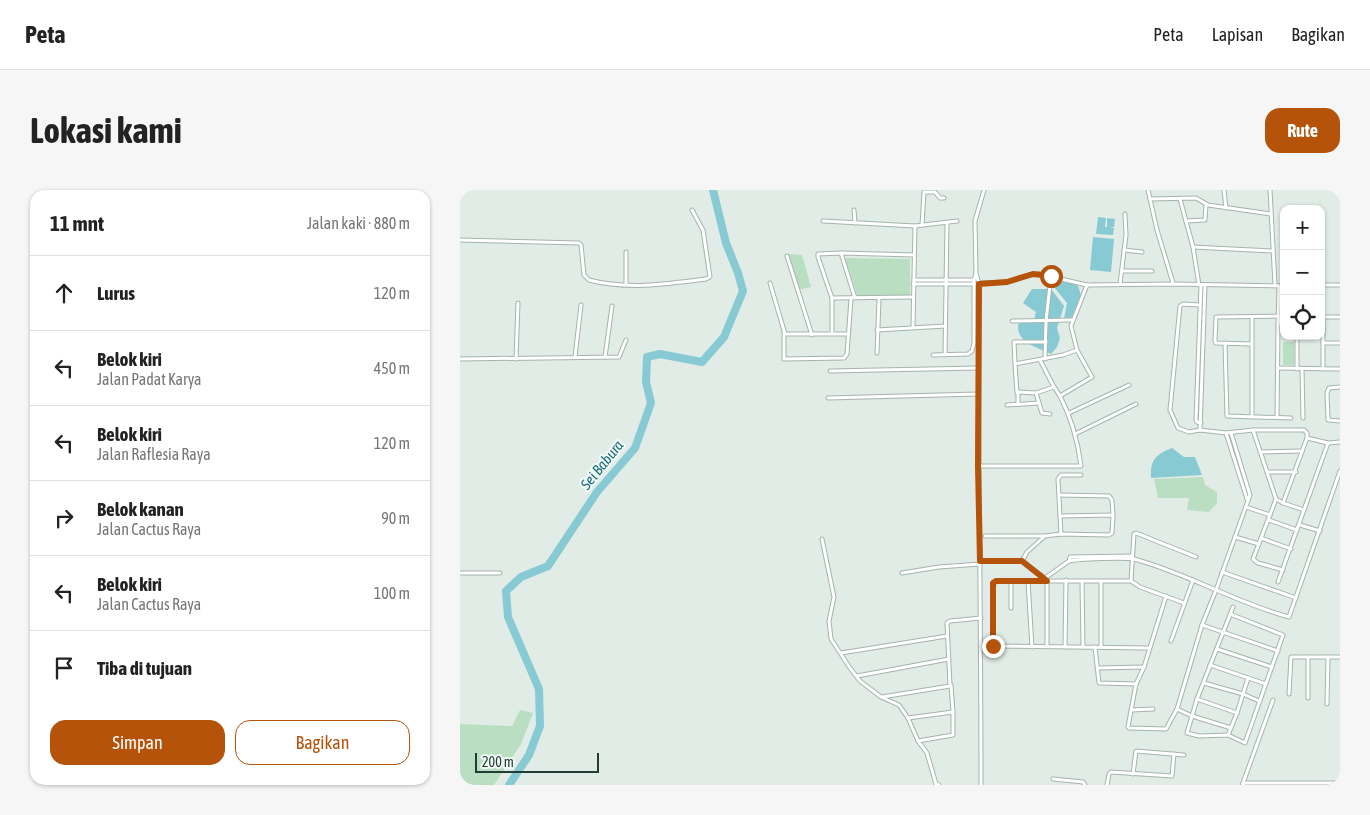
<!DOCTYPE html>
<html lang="id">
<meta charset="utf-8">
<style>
body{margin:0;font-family:"Asap Condensed",sans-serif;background:#f6f6f6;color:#222}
.controls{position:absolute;right:15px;top:15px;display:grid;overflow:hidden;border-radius:10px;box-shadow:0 1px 4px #0004}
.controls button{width:45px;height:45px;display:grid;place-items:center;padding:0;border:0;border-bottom:1px solid #e0e0e0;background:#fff;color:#222;font:25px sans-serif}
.scale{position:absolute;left:15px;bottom:12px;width:124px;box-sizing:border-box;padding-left:5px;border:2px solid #213d34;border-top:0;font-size:14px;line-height:18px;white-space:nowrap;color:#213d34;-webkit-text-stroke:4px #f1f8f5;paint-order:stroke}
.stop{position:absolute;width:15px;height:15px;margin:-11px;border:4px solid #b45309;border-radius:50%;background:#fff}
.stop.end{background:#b45309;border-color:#fff;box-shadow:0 1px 5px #0008}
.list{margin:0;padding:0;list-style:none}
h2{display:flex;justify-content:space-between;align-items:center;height:65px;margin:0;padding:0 20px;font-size:21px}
h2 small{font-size:16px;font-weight:400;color:#767676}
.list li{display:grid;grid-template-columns:32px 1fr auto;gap:15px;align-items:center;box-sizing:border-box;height:75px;padding:0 20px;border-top:1px solid #e0e0e0}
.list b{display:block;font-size:19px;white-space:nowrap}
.list p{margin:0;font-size:16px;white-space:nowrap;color:#767676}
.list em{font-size:16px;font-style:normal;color:#767676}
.actions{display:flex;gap:10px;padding:15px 20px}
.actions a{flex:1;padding:11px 0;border:1px solid #b45309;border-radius:15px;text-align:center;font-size:18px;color:#b45309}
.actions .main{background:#b45309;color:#fff}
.icon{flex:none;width:28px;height:28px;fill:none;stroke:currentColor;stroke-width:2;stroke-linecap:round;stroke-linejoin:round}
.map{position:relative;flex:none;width:880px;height:595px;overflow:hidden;border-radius:15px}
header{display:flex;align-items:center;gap:30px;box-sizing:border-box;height:70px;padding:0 25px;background:#fff;border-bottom:1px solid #e0e0e0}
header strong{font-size:24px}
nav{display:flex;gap:28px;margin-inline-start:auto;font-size:18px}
.intro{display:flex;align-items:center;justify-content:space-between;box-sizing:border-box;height:120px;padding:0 30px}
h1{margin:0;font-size:35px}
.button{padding:12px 22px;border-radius:15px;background:#b45309;color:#fff;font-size:18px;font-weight:700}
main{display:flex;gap:30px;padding:0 30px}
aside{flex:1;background:#fff;border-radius:15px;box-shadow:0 1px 4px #0004}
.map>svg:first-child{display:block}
.green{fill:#b9dec1}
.water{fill:#87cad3}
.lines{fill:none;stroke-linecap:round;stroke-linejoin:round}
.river{stroke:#87cad3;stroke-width:8}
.minor-casing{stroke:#a4b4ad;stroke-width:5}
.minor{stroke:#fff;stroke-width:3}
.route{stroke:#b45309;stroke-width:6}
.labels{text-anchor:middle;stroke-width:4.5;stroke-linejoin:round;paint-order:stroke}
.water-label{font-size:15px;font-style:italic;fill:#196e7a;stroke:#f1f8f5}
</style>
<header>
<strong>Peta</strong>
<nav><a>Peta</a><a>Lapisan</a><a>Bagikan</a></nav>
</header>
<div class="intro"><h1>Lokasi kami</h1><a class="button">Rute</a></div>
<main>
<aside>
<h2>11 mnt<small>Jalan kaki · 880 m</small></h2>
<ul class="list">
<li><svg class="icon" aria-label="ahead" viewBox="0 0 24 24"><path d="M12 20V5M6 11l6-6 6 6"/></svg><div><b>Lurus</b></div><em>120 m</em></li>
<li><svg class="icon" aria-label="left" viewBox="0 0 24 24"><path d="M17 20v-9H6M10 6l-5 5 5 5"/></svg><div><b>Belok kiri</b><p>Jalan Padat Karya</p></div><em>450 m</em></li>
<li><svg class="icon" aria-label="left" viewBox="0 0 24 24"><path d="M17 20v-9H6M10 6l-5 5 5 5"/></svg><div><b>Belok kiri</b><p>Jalan Raflesia Raya</p></div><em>120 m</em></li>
<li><svg class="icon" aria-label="right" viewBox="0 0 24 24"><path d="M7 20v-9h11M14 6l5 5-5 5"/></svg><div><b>Belok kanan</b><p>Jalan Cactus Raya</p></div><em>90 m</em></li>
<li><svg class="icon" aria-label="left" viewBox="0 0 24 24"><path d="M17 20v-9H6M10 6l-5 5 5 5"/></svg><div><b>Belok kiri</b><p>Jalan Cactus Raya</p></div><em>100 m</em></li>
<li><svg class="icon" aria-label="arrive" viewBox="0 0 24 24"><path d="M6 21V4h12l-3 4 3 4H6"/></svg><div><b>Tiba di tujuan</b></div></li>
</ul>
<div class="actions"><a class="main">Simpan</a><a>Bagikan</a></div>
</aside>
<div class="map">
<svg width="880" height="595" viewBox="0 0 880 595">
<rect width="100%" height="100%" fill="#e1ece6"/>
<g class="green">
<polygon points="328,64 342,65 351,97 338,100"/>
<polygon points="385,68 450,69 450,106 398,107"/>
<rect x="823" y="152" width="11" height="23"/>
<polygon points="743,287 745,295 757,302 757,313 749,322 727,320 729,308 698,308 694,289"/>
<polygon points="60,520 73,523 61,554 34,595 0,595 0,534 52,536"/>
</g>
<g class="water">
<polygon points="638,27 646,28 645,37 647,37 647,28 655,29 654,37 649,37 654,38 653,45 636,44"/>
<polygon points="633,47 654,49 651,82 630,80"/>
<polygon points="602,90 618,96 622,108 609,131 604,129 607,113 594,97"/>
<path d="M572,99H591L604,116L597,138L600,148L597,157L591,164C577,157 557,153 558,135L563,129L574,130L576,122L563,113Z"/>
<path d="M712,258L724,267H735L742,285L691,288C690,270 696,264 712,258Z"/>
</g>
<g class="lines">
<polyline class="river" points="49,595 69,565 80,536 79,499 48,427 46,401 61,387 88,376 137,302 175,258 191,213 186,192 187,167 200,164 242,172 264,147 283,101 278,83 266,53 253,0"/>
<defs>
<g id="minor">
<polyline points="688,0 697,40 713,93"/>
<polyline points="764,0 766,18"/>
<polyline points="810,0 815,95"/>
<polyline points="690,9 736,8 748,15 811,24"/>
<polyline points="720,9 733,57 739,95"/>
<polyline points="394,20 395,33"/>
<polyline points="363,31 455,36 497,31"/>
<polyline points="726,31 745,30 746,15"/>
<polyline points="462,35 464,2 475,2 480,8 484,8"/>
<path d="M0,50L119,53L121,55L124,85L129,90C167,100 208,94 246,89L250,87L243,40L232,20"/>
<polyline points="733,57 813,61"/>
<polyline points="664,60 682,62"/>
<polyline points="166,62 166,94"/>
<polyline points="381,63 395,108"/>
<polyline points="327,66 352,145"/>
<polyline points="662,81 692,81"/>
<path d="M516,84L519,93C518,261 521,428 521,595"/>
<polyline points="454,90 514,90"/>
<polyline points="310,93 325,144 388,144"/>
<polyline points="519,93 547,92 573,84 579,84 627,95 714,94 824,96"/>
<polyline points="453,94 514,94"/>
<polyline points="660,94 666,45 665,24"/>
<polyline points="861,95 880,95"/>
<polyline points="819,96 818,134 822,126 823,96"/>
<polyline points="372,108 453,107"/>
<polyline points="740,115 723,114 720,116 710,220 718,238 729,242 740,240 766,243 793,240 844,240 847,243 847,248 868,253 880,252"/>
<polyline points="863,127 880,127"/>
<polyline points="552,131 612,130"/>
<polyline points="453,137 455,36"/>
<polyline points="417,140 485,136"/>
<polyline points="324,143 324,169 384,168 387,164 391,109"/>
<polyline points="372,143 372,108 358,67 358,64 381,63 454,65"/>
<polyline points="765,153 767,226 831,228"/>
<polyline points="863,153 880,153"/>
<polyline points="791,154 756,153 755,151 756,127 824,126"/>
<polyline points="417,163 419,109"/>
<polyline points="473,165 508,164 512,161 514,153 514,90 516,84 515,31 524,0"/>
<polyline points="485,165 487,33"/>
<polyline points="115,167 121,115"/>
<polyline points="145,167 152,116"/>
<polyline points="0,169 159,167 166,150"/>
<polyline points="56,169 58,113"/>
<polyline points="585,169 586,131 591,86"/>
<polyline points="580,170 594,197"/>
<polyline points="555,174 554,152 586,152"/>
<polyline points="818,178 880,179"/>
<polyline points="837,179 837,146"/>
<polyline points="842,179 843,228"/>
<polyline points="863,179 863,127"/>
<polyline points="370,181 518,178"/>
<polyline points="880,197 869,198 867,203 868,230 880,231"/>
<polyline points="557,203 555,174 603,165 617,160"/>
<polyline points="576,203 582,223 590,224"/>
<polyline points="368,208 518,204"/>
<polyline points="558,214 558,202 576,203 594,197 600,206"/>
<polyline points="547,215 579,213"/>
<polyline points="609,223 669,195"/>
<polyline points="792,227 792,127"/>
<polyline points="817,227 818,134"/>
<polyline points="741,233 737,232 736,230 741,95"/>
<polyline points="740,240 745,95"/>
<polyline points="793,240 816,309 823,313 844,320"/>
<polyline points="766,243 787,309"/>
<polyline points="615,244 676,214"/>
<polyline points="800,262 842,261"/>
<path d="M518,276H621C618,252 612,229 600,206L632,187L617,160L611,136L627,95"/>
<polyline points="808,282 836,282"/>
<polyline points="599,305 649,306 652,310 653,325"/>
<polyline points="816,309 793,369 798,373 823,380"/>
<polyline points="823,313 847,248"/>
<polyline points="786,317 810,325"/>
<polyline points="809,330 837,340"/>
<polyline points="840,335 860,341"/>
<polyline points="601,344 598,289 601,285 621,285"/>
<polyline points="525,346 584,346"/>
<polyline points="775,347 799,354"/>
<polyline points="801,348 831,359"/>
<polyline points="362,349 374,407 369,431 371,449 390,478 400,491 421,507 439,515 448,528 458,551 467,563 476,594 479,595"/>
<polyline points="521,371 562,371 585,388"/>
<polyline points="562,371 567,362 585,346 601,344 649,345 652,343 653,325 600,326"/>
<path d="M609,371C618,369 665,367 674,369C727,383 776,413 829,427L880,281"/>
<polyline points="762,382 836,408"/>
<polyline points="0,383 40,383"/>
<polyline points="442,383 479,377 520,374"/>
<polyline points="585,388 609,371 610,367 672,366"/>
<polyline points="568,391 572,457"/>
<polyline points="622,391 623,457"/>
<polyline points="641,391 641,457"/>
<polyline points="671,391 674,344 676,343 736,367"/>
<polyline points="818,392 868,253"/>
<polyline points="706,406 684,477 676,494 668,537 669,538 706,539 717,519 742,435 756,400 790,305 771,243"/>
<polyline points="551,418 551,392"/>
<polyline points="770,424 823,445 785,553 768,545 739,546 727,543 737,509 773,417"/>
<polyline points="742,435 818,461"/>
<polyline points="711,451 733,390"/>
<polyline points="533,456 688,458"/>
<polyline points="587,456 587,391"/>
<polyline points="605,457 606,390"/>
<polyline points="635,457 639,493 676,494"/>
<polyline points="757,459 812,477"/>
<polyline points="381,463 487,446"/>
<polyline points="533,464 533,394 535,391 671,391 680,397 724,413"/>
<polyline points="750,475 806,494"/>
<polyline points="638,478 684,477"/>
<polyline points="397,486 489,469"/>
<polyline points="744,493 783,504 799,511"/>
<polyline points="829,504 831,467 848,467"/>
<polyline points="422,507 490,496 487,433 490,431 521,428"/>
<polyline points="848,508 848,467 880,467"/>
<polyline points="737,509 777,523"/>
<polyline points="867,514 868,467"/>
<polyline points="717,519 732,526 771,538"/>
<polyline points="671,520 693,519"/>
<polyline points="448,528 493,522 491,495"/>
<polyline points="768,545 777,523 788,488"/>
<polyline points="458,551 493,545 493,522"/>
<polyline points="673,584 676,561 724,565"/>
<polyline points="593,589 623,592 625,595"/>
<polyline points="783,593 813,510"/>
<polyline points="647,595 649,584 651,582 712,586 714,564"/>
<polyline points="783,595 783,593 880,593"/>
</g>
</defs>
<use href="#minor" class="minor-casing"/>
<use href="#minor" class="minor"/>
</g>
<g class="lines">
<polyline class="route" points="533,456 533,393 536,391 587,391 562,371 520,371 518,276 519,94 547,92 573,84 591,86"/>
</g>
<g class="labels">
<g class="water-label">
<text transform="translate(142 275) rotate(-51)" y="5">Sei Babura</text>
</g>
</g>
</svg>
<div class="controls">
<button>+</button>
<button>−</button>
<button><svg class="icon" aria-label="locate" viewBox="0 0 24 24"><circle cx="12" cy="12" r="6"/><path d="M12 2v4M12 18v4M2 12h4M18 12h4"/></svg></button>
</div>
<div class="scale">200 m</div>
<div class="stop" style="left:591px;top:86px"></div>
<div class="stop end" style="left:533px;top:456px"></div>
</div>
</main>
